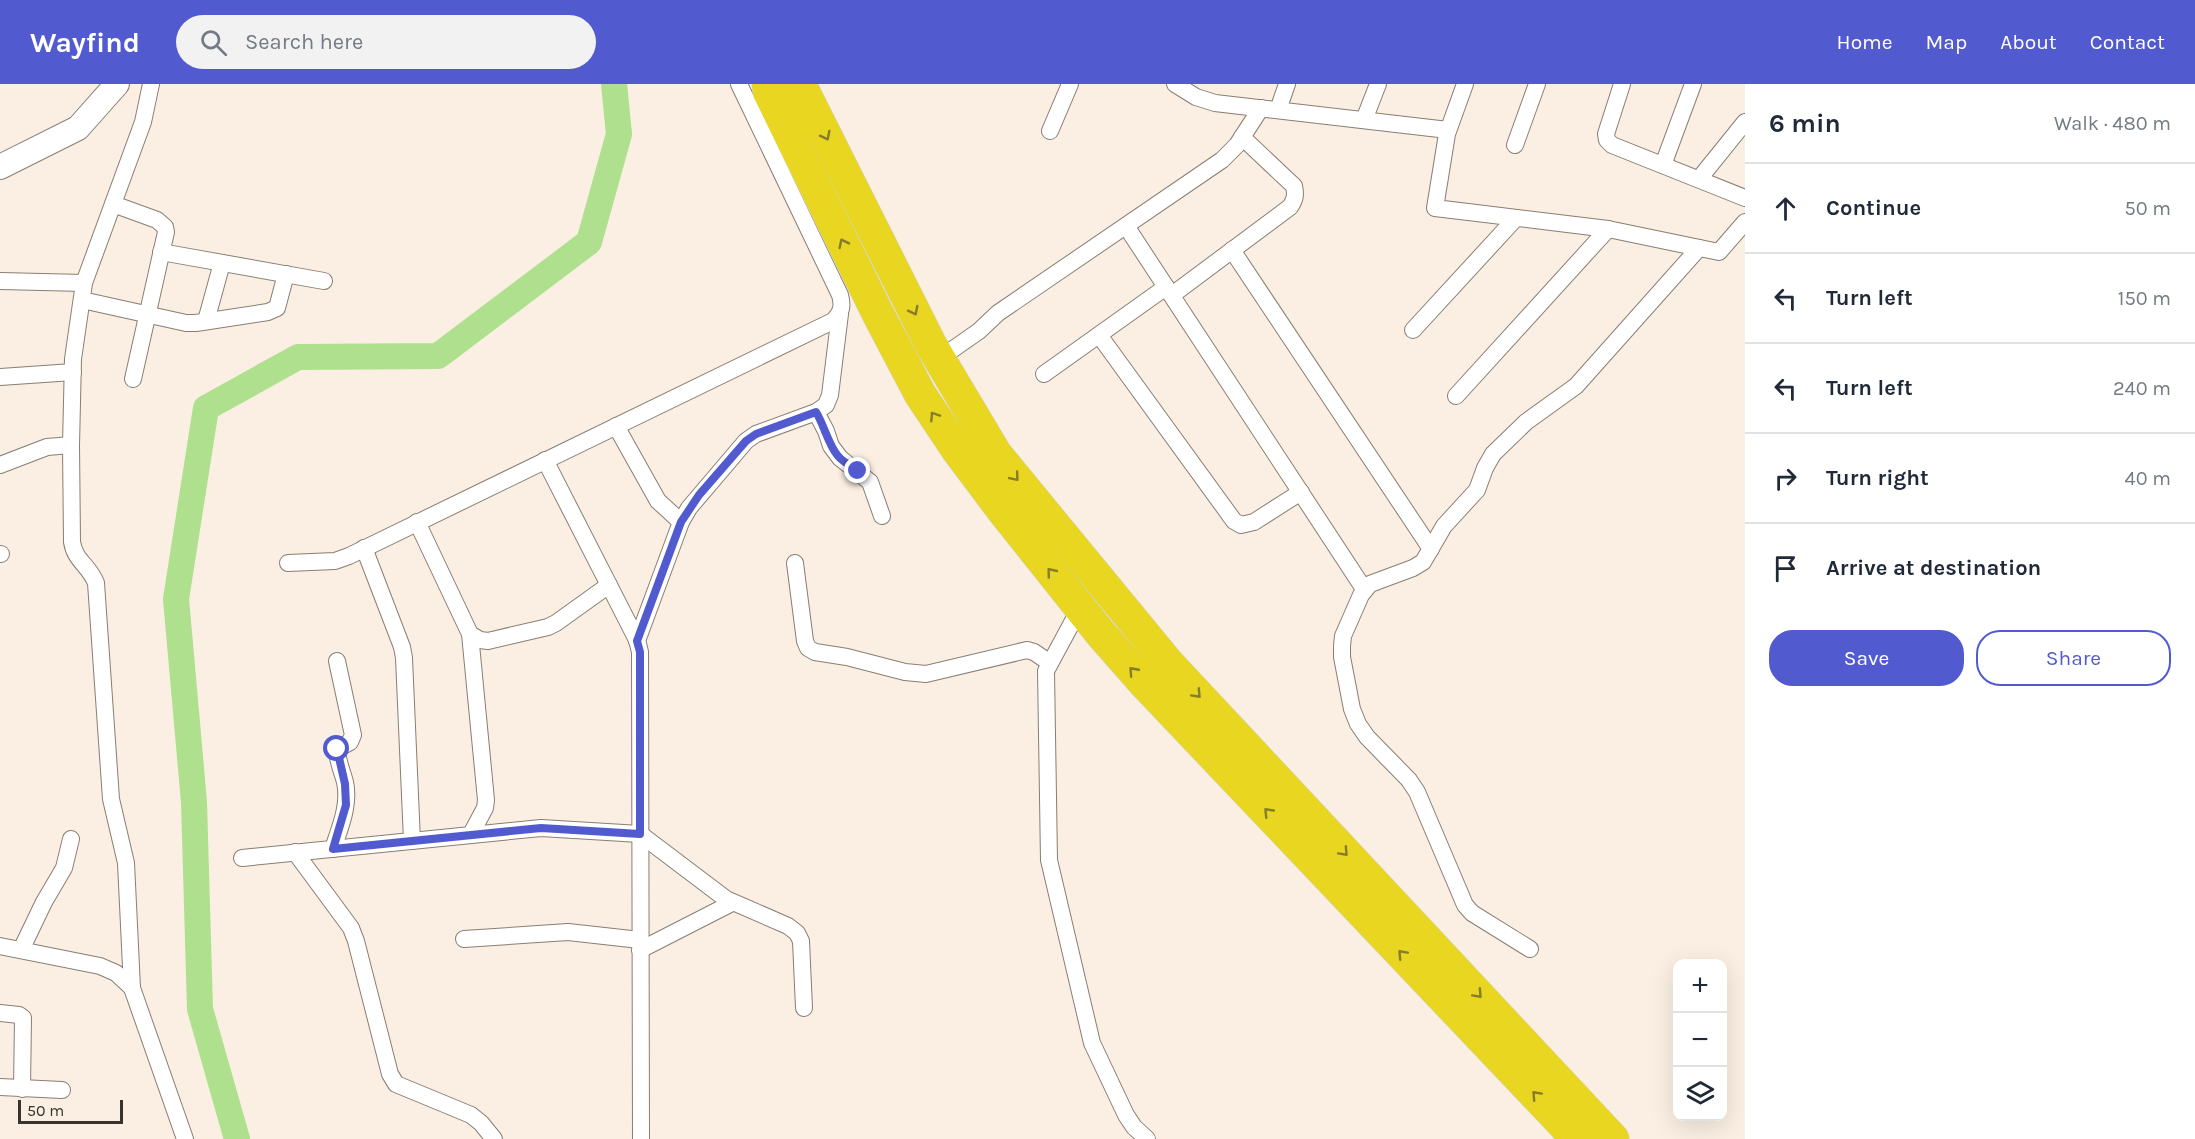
<!DOCTYPE html>
<meta charset="utf-8">
<style>
body{margin:0;font-family:Karla,sans-serif;background:#f2f2f3;color:#1f2937}
.controls{position:absolute;right:18px;bottom:18px;display:grid;overflow:hidden;border-radius:12px;box-shadow:0 6px 24px #0002}
.controls button{width:54px;height:54px;display:grid;place-items:center;padding:0;border:0;border-bottom:2px solid #e0e1e3;background:#fff;color:#1f2937;font:30px sans-serif}
.scale{position:absolute;left:18px;bottom:15px;width:105px;box-sizing:border-box;padding-left:6px;border:3px solid #37332e;border-top:0;font-size:16px;line-height:21px;white-space:nowrap;color:#37332e;-webkit-text-stroke:4px #faefe2;paint-order:stroke}
.stop{position:absolute;width:18px;height:18px;margin:-14px;border:4px solid #525ad0;border-radius:50%;background:#fff}
.stop.end{background:#525ad0;border-color:#fff;box-shadow:0 2px 6px #0008}
.list{margin:0;padding:0;list-style:none}
h2{display:flex;justify-content:space-between;align-items:center;height:78px;margin:0;padding:0 24px;font-size:26px}
h2 small{font-size:20px;font-weight:400;color:#747a83}
.list li{display:grid;grid-template-columns:39px 1fr auto;gap:18px;align-items:center;box-sizing:border-box;height:90px;padding:0 24px;border-top:2px solid #e0e1e3}
.list b{display:block;font-size:22px;white-space:nowrap}
.list em{font-size:20px;font-style:normal;color:#747a83}
.actions{display:flex;gap:12px;padding:18px 24px}
.actions a{flex:1;padding:14px 0;border:2px solid #525ad0;border-radius:24px;text-align:center;font-size:21px;color:#525ad0}
.actions .main{background:#525ad0;color:#fff}
.icon{flex:none;width:33px;height:33px;fill:none;stroke:currentColor;stroke-width:2;stroke-linecap:round;stroke-linejoin:round}
.map{position:relative;flex:none;width:1745px;height:1055px;overflow:hidden}
header{display:flex;align-items:center;gap:36px;box-sizing:border-box;height:84px;padding:0 30px;background:#525ad0;color:#fff}
header strong{font-size:28px}
nav{display:flex;gap:33px;margin-inline-start:auto;font-size:21px}
.search{width:420px;height:54px;background:#f2f2f3;display:flex;align-items:center;gap:15px;box-sizing:border-box;padding:0 21px;border-radius:33px;color:#747a83;font-size:22px}
main{display:flex}
aside{flex:1;background:#fff}
.map>svg:first-child{display:block}
.lines{fill:none;stroke-linecap:round;stroke-linejoin:round}
.river{stroke:#aee08e;stroke-width:26}
.street-casing{stroke:#887e72;stroke-width:18}
.secondary-casing{stroke:#887e72;stroke-width:26}
.highway-casing{stroke:#d3d2d1;stroke-width:33}
.street{stroke:#fff;stroke-width:16}
.secondary{stroke:#fff;stroke-width:24}
.highway{stroke:#e8d620;stroke-width:32}
.oneway{stroke:#877c28}
.route{stroke:#525ad0;stroke-width:8}
</style>
<header>
<strong>Wayfind</strong>
<div class="search"><svg class="icon" aria-label="search" viewBox="0 0 24 24"><circle cx="10" cy="10" r="6"/><path d="M15 15l6 6"/></svg>Search here</div>
<nav><a>Home</a><a>Map</a><a>About</a><a>Contact</a></nav>
</header>
<main>
<div class="map">
<svg width="1745" height="1055" viewBox="0 0 1745 1055">
<rect width="100%" height="100%" fill="#faefe2"/>
<g class="lines">
<polyline class="river" points="237,1055 200,925 194,718 176,515 206,324 298,273 438,272 589,158 619,50 614,0"/>
<defs>
<g id="street">
<polyline points="1175,0 1196,13 1215,19 1448,46"/>
<polyline points="1465,0 1447,50 1435,124 1608,145 1719,168 1745,138"/>
<polyline points="1622,0 1606,50 1607,56 1612,61 1745,114"/>
<polyline points="1278,26 1287,0"/>
<polyline points="1364,36 1378,0"/>
<polyline points="1050,47 1070,0"/>
<polyline points="1515,61 1537,0"/>
<polyline points="1663,81 1693,0"/>
<polyline points="1699,95 1745,38"/>
<polyline points="113,120 157,136 165,143 166,148 133,295"/>
<polyline points="1126,142 1364,505"/>
<polyline points="1232,166 1431,465"/>
<polyline points="161,168 324,197"/>
<polyline points="0,197 84,199"/>
<path d="M1172,211L1290,123C1295,116 1296,111 1294,102L1242,53"/>
<polyline points="82,216 186,239 196,239 268,228 277,224 286,190"/>
<polyline points="206,237 222,179"/>
<polyline points="1413,246 1516,134"/>
<polyline points="1099,251 1234,437 1241,441 1254,438 1301,408"/>
<polyline points="939,275 979,247 998,229 1222,76 1237,61 1261,24"/>
<polyline points="1044,290 1166,203"/>
<polyline points="0,293 73,288"/>
<polyline points="1456,312 1608,145"/>
<polyline points="816,328 826,347 831,362 840,374 870,398 882,432"/>
<polyline points="616,342 658,417 681,438"/>
<polyline points="545,376 637,556 640,568 641,1055"/>
<polyline points="0,381 47,363 71,361"/>
<polyline points="417,438 470,550 480,556 488,557 548,543 556,539 609,501"/>
<polyline points="364,464 402,563 404,574 412,757"/>
<polyline points="0,470 1,470"/>
<path d="M288,479L335,477L349,472L833,237C842,228 843,222 840,211L739,0"/>
<polyline points="795,479 805,557 808,564 815,568 847,573 905,588 926,590 1027,566 1034,568 1050,579"/>
<polyline points="1080,524 1046,587 1049,776 1092,959 1126,1031 1134,1043 1147,1055"/>
<polyline points="470,550 486,716 485,724 471,750"/>
<polyline points="637,557 681,438 689,424 746,357 756,350 816,328 826,321 830,311 840,230"/>
<path d="M333,765C340,743 350,721 345,698C342,687 337,676 337,665L350,658L353,651L337,577"/>
<polyline points="295,768 351,844 356,857 390,990 396,1000 471,1031 481,1039 494,1055"/>
<polyline points="242,774 541,744 640,750 726,815 788,842 797,849 801,857 804,924"/>
<polyline points="464,855 568,848 640,856"/>
<polyline points="0,862 100,882 116,889 132,904 185,1055"/>
<polyline points="1530,865 1472,829 1465,821 1417,708 1409,696 1367,653 1358,640 1352,625 1342,573 1342,562 1343,552 1361,511 1370,500 1413,484 1423,478 1444,442 1477,406 1485,384 1493,370 1526,338 1576,302 1699,164"/>
<polyline points="21,866 44,818 64,784 71,755"/>
<polyline points="640,866 732,819"/>
<path d="M132,904L126,779L111,715L96,499C89,481 75,477 72,458L71,361L73,275L84,199L143,38L151,0"/>
<polyline points="0,929 19,931 23,934 22,1005"/>
<polyline points="0,1003 62,1006"/>
</g>
<polyline id="secondary" points="0,83 78,44 117,0"/>
<g id="highway">
<polyline points="768,0 769,8 878,230 920,310 958,367 1003,427 1101,550 1145,600 1564,1041 1575,1055"/>
<polyline points="800,0 931,261 996,370 1168,579 1613,1055"/>
</g>
</defs>
<use href="#street" class="street-casing"/>
<use href="#secondary" class="secondary-casing"/>
<use href="#highway" class="highway-casing"/>
<use href="#street" class="street"/>
<use href="#secondary" class="secondary"/>
<use href="#highway" class="highway"/>
</g>
<defs><path id="oneway-chevron" d="M-2-3.5L2.5 0L-2 3.5" fill="none" stroke-width="1.6" stroke-linecap="round" stroke-linejoin="round" transform="scale(1.5)"/></defs>
<g class="oneway">
<use href="#oneway-chevron" transform="translate(826 52) rotate(63)"/>
<use href="#oneway-chevron" transform="translate(843 159) rotate(-116)"/>
<use href="#oneway-chevron" transform="translate(914 227) rotate(63)"/>
<use href="#oneway-chevron" transform="translate(934 332) rotate(-124)"/>
<use href="#oneway-chevron" transform="translate(1015 393) rotate(50)"/>
<use href="#oneway-chevron" transform="translate(1051 488) rotate(-129)"/>
<use href="#oneway-chevron" transform="translate(1133 587) rotate(-132)"/>
<use href="#oneway-chevron" transform="translate(1197 610) rotate(47)"/>
<use href="#oneway-chevron" transform="translate(1268 728) rotate(-134)"/>
<use href="#oneway-chevron" transform="translate(1344 768) rotate(47)"/>
<use href="#oneway-chevron" transform="translate(1402 870) rotate(-133)"/>
<use href="#oneway-chevron" transform="translate(1478 910) rotate(47)"/>
<use href="#oneway-chevron" transform="translate(1536 1011) rotate(-133)"/>
</g>
<g class="lines">
<path class="route" d="M337,665L345,700L346,721L333,765L541,744L640,750V568L637,557L681,438L699,411L746,357L756,350L816,328C825,343 828,360 838,372C843,378 851,382 858,387"/>
</g>
</svg>
<div class="controls">
<button>+</button>
<button>−</button>
<button><svg class="icon" aria-label="layers" viewBox="0 0 24 24"><path d="M12 4l9 5-9 5-9-5zM3 14l9 5 9-5"/></svg></button>
</div>
<div class="scale">50 m</div>
<div class="stop" style="left:337px;top:665px"></div>
<div class="stop end" style="left:858px;top:387px"></div>
</div>
<aside>
<h2>6 min<small>Walk · 480 m</small></h2>
<ul class="list">
<li><svg class="icon" aria-label="ahead" viewBox="0 0 24 24"><path d="M12 20V5M6 11l6-6 6 6"/></svg><div><b>Continue</b></div><em>50 m</em></li>
<li><svg class="icon" aria-label="left" viewBox="0 0 24 24"><path d="M17 20v-9H6M10 6l-5 5 5 5"/></svg><div><b>Turn left</b></div><em>150 m</em></li>
<li><svg class="icon" aria-label="left" viewBox="0 0 24 24"><path d="M17 20v-9H6M10 6l-5 5 5 5"/></svg><div><b>Turn left</b></div><em>240 m</em></li>
<li><svg class="icon" aria-label="right" viewBox="0 0 24 24"><path d="M7 20v-9h11M14 6l5 5-5 5"/></svg><div><b>Turn right</b></div><em>40 m</em></li>
<li><svg class="icon" aria-label="arrive" viewBox="0 0 24 24"><path d="M6 21V4h12l-3 4 3 4H6"/></svg><div><b>Arrive at destination</b></div></li>
</ul>
<div class="actions"><a class="main">Save</a><a>Share</a></div>
</aside>
</main>
